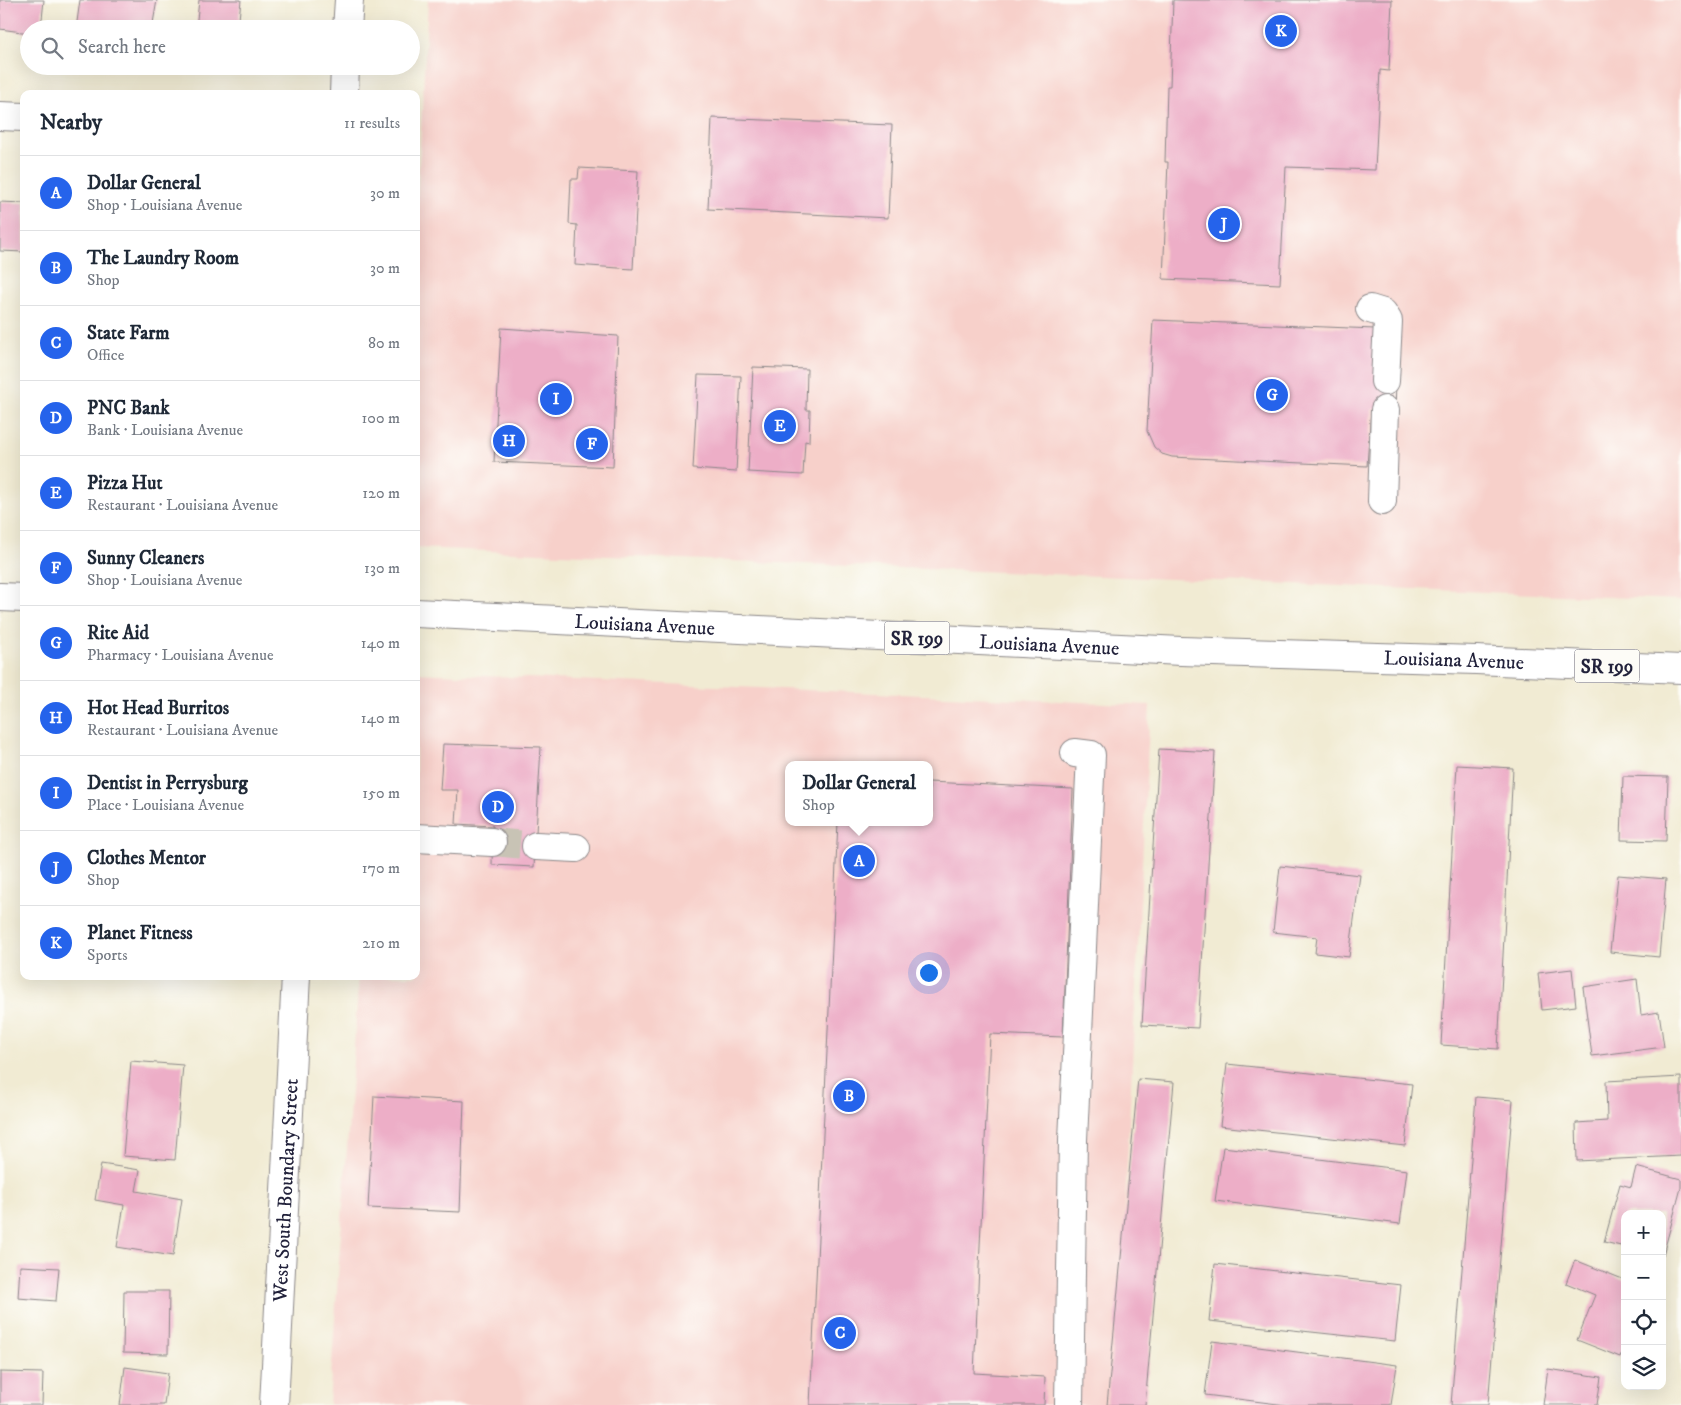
<!DOCTYPE html>
<meta charset="utf-8">
<style>
body{margin:0;font-family:"IM FELL DW Pica",serif;background:#f2f2f3;color:#1f2937}
.controls{position:absolute;right:15px;bottom:15px;display:grid;overflow:hidden;border-radius:10px;box-shadow:0 5px 20px #0002}
.controls button{width:45px;height:45px;display:grid;place-items:center;padding:0;border:0;border-bottom:1px solid #e0e1e3;background:#fff;color:#1f2937;font:25px sans-serif}
.you{position:absolute;left:928px;top:972px;width:18px;height:18px;margin:-12px;border:4px solid #fff;border-radius:50%;background:#1a73e8;box-shadow:0 0 0 8px #1a73e833}
.badge{display:grid;place-items:center;width:32px;height:32px;border-radius:50%;background:#2563eb;color:#fff;font-size:16px;font-weight:700}
.pin{position:absolute;translate:-50% -50%;border:2px solid #fff;box-shadow:0 1px 5px #0006}
.popup{position:absolute;left:785px;top:761px;width:148px;height:65px;box-sizing:border-box;display:grid;place-content:center;border-radius:10px;background:#fff;filter:drop-shadow(0 1px 4px #0005);font-size:16px;white-space:nowrap;color:#747a83}
.popup b{font-size:19px;color:#1f2937}
.popup::after{content:'';position:absolute;left:50%;top:100%;margin-left:-10px;border:10px solid transparent;border-top-color:#fff}
.list{margin:0;padding:0;list-style:none}
h2{display:flex;justify-content:space-between;align-items:center;height:65px;margin:0;padding:0 20px;font-size:21px}
h2 small{font-size:16px;font-weight:400;color:#747a83}
.list li{display:grid;grid-template-columns:32px 1fr auto;gap:15px;align-items:center;box-sizing:border-box;height:75px;padding:0 20px;border-top:1px solid #e0e1e3}
.list b{display:block;font-size:19px;white-space:nowrap}
.list p{margin:0;font-size:16px;white-space:nowrap;color:#747a83}
.list em{font-size:16px;font-style:normal;color:#747a83}
.icon{flex:none;width:28px;height:28px;fill:none;stroke:currentColor;stroke-width:2;stroke-linecap:round;stroke-linejoin:round}
.map{position:relative;flex:none;width:1681px;height:1405px;overflow:hidden}
.search{position:absolute;background:#fff;box-shadow:0 5px 20px #0002;left:20px;top:20px;width:400px;height:55px;display:flex;align-items:center;gap:12px;box-sizing:border-box;padding:0 18px;border-radius:28px;color:#747a83;font-size:19px}
.panel{position:absolute;background:#fff;box-shadow:0 5px 20px #0002;left:20px;top:90px;width:400px;height:890px;border-radius:10px}
.map>svg:first-child{display:block}
.built{fill:#f7d0ca;fill-rule:evenodd}
.building{fill:#edaec7}
.lines{fill:none;stroke-linecap:round;stroke-linejoin:round}
.minor-tunnel{stroke:#c8c3b5;stroke-width:28;stroke-dasharray:28 14;stroke-linecap:butt}
.minor-casing{stroke:#8a8687;stroke-width:30}
.major-casing{stroke:#8a8687;stroke-width:30}
.minor{stroke:#fff;stroke-width:28}
.major{stroke:#fff;stroke-width:28}
.labels{text-anchor:middle;stroke-width:4;stroke-linejoin:round;paint-order:stroke}
.shield{fill:#fdfcf7;stroke:#646373;stroke-width:1}
.shield-label{font-size:19px;font-weight:bold;fill:#22223b}
.street-label{font-size:20px;fill:#22223b;stroke:#fdfcf7}
</style>
<div class="map">
<svg width="1681" height="1405" viewBox="0 0 1681 1405">
<rect width="100%" height="100%" fill="#fdfcf7"/>
<filter id="ink" filterUnits="userSpaceOnUse"><feTurbulence type="fractalNoise" baseFrequency=".02" numOctaves="2"/><feDisplacementMap in="SourceGraphic" scale="10" xChannelSelector="R" yChannelSelector="G"/><feConvolveMatrix kernelMatrix="1 2 1 2 8 2 1 2 1" color-interpolation-filters="sRGB"/></filter>
<filter id="wash" filterUnits="userSpaceOnUse"><feTurbulence type="fractalNoise" baseFrequency=".0096" numOctaves="4" result="noise"/><feDisplacementMap in="SourceGraphic" scale="20" xChannelSelector="R" yChannelSelector="G"/><feGaussianBlur stdDeviation="1.12" result="paint"/><feColorMatrix in="noise" values="0 0 0 0 0 0 0 0 0 0 0 0 0 0 0 0 0 1.4 0 .05"/><feComposite in="paint" operator="in"/></filter>
<g filter="url(#wash)">
<rect width="100%" height="100%" fill="#f1ebd3"/>
<g class="built">
<polygon points="428,0 1681,0 1681,600 416,548 416,222"/>
<path d="M416,673L1150,705L1115,1405H329L359,976H416ZM789,765H929V822H789Z"/>
</g>
<g id="blocks">
<g class="building">
<polygon points="0,0 44,0 41,29 29,29 29,33 0,29"/>
<polygon points="80,0 157,0 152,29 76,29"/>
<polygon points="199,0 241,0 238,29 196,29"/>
<polygon points="1173,0 1392,0 1389,71 1380,70 1375,170 1286,167 1280,284 1163,279 1168,162 1165,162 1167,86 1170,86"/>
<polygon points="712,118 892,125 888,218 708,209"/>
<polygon points="579,168 638,171 633,269 575,265 577,225 569,224 571,179 578,179"/>
<polygon points="0,202 24,203 24,252 0,251"/>
<polygon points="1153,320 1375,329 1396,382 1395,410 1371,409 1367,466 1172,457 1162,454 1154,447 1147,431"/>
<polygon points="501,328 618,336 613,467 494,462"/>
<polygon points="753,367 807,369 806,410 810,410 809,442 805,441 803,475 748,472"/>
<polygon points="698,375 741,376 736,472 693,469"/>
<polygon points="443,744 541,747 534,867 492,865 493,826 456,824 458,790 440,790"/>
<polygon points="1159,749 1215,752 1198,1028 1142,1025"/>
<polygon points="1457,765 1513,768 1498,1049 1441,1045"/>
<polygon points="1623,776 1668,777 1666,841 1621,840"/>
<polygon points="929,782 1073,789 1063,1037 990,1034 974,1373 1045,1377 1044,1405 810,1405 838,822 929,822"/>
<polygon points="1280,866 1360,875 1349,957 1315,953 1317,937 1273,932"/>
<polygon points="1618,875 1666,879 1659,957 1610,952"/>
<polygon points="1572,969 1576,1006 1542,1010 1538,973"/>
<polygon points="1637,979 1641,1015 1659,1012 1664,1047 1592,1056 1583,987"/>
<polygon points="131,1061 183,1065 175,1160 123,1156"/>
<polygon points="1227,1064 1412,1084 1405,1146 1220,1126"/>
<polygon points="1681,1077 1681,1156 1577,1161 1576,1123 1607,1121 1606,1081"/>
<polygon points="1138,1079 1174,1082 1145,1405 1107,1405"/>
<polygon points="374,1096 464,1101 460,1212 368,1208"/>
<polygon points="1476,1097 1513,1100 1488,1405 1451,1405"/>
<polygon points="1223,1147 1407,1170 1400,1224 1215,1201"/>
<polygon points="101,1164 140,1170 136,1191 182,1199 173,1256 117,1247 124,1205 95,1200"/>
<polygon points="1636,1167 1681,1179 1681,1188 1663,1255 1662,1214 1625,1214 1625,1247 1604,1242 1620,1184 1631,1187"/>
<polygon points="1575,1260 1625,1280 1625,1344 1620,1357 1577,1340 1595,1295 1566,1283"/>
<polygon points="1215,1264 1401,1285 1395,1341 1209,1321"/>
<polygon points="20,1266 59,1268 56,1301 18,1298"/>
<polygon points="124,1291 169,1291 168,1354 123,1353"/>
<polygon points="1212,1341 1397,1365 1391,1405 1286,1405 1205,1395"/>
<polygon points="125,1367 168,1373 164,1405 120,1405"/>
<polygon points="1548,1369 1601,1377 1597,1405 1543,1405"/>
<polygon points="0,1372 43,1373 42,1405 0,1405"/>
</g>
</g>
</g>
<g filter="url(#ink)">
<use href="#blocks" fill-opacity="0" stroke="#8a8687" stroke-width="1"/>
<g class="lines">
<polyline class="minor-tunnel" points="492,842 536,846"/>
<defs>
<g id="minor">
<polyline points="347,29 349,0"/>
<polyline points="344,94 345,66"/>
<polyline points="0,116 24,117"/>
<polyline points="1370,309 1383,313 1388,321 1385,381"/>
<polyline points="1382,501 1385,410"/>
<polyline points="416,838 492,842"/>
<polyline points="536,846 576,848"/>
<path id="s1" d="M274,1405L296,976"/>
<polyline points="1069,1405 1073,1140 1091,755 1075,753"/>
</g>
<g id="major">
<polyline points="0,597 24,598"/>
<path id="s2" d="M416,613L1181,651L1476,660L1681,669"/>
</g>
</defs>
<use href="#minor" class="minor-casing"/>
<use href="#major" class="major-casing"/>
<use href="#minor" class="minor"/>
<use href="#major" class="major"/>
</g>
</g>
<g class="labels">
<g class="shield">
<rect x="884.5" y="621.5" width="65" height="33" rx="4"/>
<rect x="1574.5" y="649.5" width="65" height="33" rx="4"/>
</g>
<g class="shield-label">
<text x="917" y="645">SR 199</text>
<text x="1607" y="673">SR 199</text>
</g>
<g class="street-label">
<text dy="7" stroke="none"><textPath href="#s2" startOffset="229">Louisiana Avenue</textPath></text>
<text dy="7" stroke="none"><textPath href="#s2" startOffset="634">Louisiana Avenue</textPath></text>
<text dy="7" stroke="none"><textPath href="#s2" startOffset="1039">Louisiana Avenue</textPath></text>
<text dy="7" stroke="none"><textPath href="#s1" startOffset="215">West South Boundary Street</textPath></text>
</g>
</g>
</svg>
<div class="controls">
<button>+</button>
<button>−</button>
<button><svg class="icon" aria-label="locate" viewBox="0 0 24 24"><circle cx="12" cy="12" r="6"/><path d="M12 2v4M12 18v4M2 12h4M18 12h4"/></svg></button>
<button><svg class="icon" aria-label="layers" viewBox="0 0 24 24"><path d="M12 4l9 5-9 5-9-5zM3 14l9 5 9-5"/></svg></button>
</div>
<div class="you"></div>
<div class="pin badge" style="left:859px;top:861px">A</div>
<div class="popup"><b>Dollar General</b>Shop</div>
<div class="pin badge" style="left:849px;top:1096px">B</div>
<div class="pin badge" style="left:840px;top:1333px">C</div>
<div class="pin badge" style="left:498px;top:807px">D</div>
<div class="pin badge" style="left:780px;top:426px">E</div>
<div class="pin badge" style="left:592px;top:444px">F</div>
<div class="pin badge" style="left:1272px;top:395px">G</div>
<div class="pin badge" style="left:509px;top:441px">H</div>
<div class="pin badge" style="left:556px;top:399px">I</div>
<div class="pin badge" style="left:1224px;top:224px">J</div>
<div class="pin badge" style="left:1281px;top:31px">K</div>
<div class="search"><svg class="icon" aria-label="search" viewBox="0 0 24 24"><circle cx="10" cy="10" r="6"/><path d="M15 15l6 6"/></svg>Search here</div>
<section class="panel">
<h2>Nearby<small>11 results</small></h2>
<ul class="list">
<li><span class="badge">A</span><div><b>Dollar General</b><p>Shop · Louisiana Avenue</p></div><em>30 m</em></li>
<li><span class="badge">B</span><div><b>The Laundry Room</b><p>Shop</p></div><em>30 m</em></li>
<li><span class="badge">C</span><div><b>State Farm</b><p>Office</p></div><em>80 m</em></li>
<li><span class="badge">D</span><div><b>PNC Bank</b><p>Bank · Louisiana Avenue</p></div><em>100 m</em></li>
<li><span class="badge">E</span><div><b>Pizza Hut</b><p>Restaurant · Louisiana Avenue</p></div><em>120 m</em></li>
<li><span class="badge">F</span><div><b>Sunny Cleaners</b><p>Shop · Louisiana Avenue</p></div><em>130 m</em></li>
<li><span class="badge">G</span><div><b>Rite Aid</b><p>Pharmacy · Louisiana Avenue</p></div><em>140 m</em></li>
<li><span class="badge">H</span><div><b>Hot Head Burritos</b><p>Restaurant · Louisiana Avenue</p></div><em>140 m</em></li>
<li><span class="badge">I</span><div><b>Dentist in Perrysburg</b><p>Place · Louisiana Avenue</p></div><em>150 m</em></li>
<li><span class="badge">J</span><div><b>Clothes Mentor</b><p>Shop</p></div><em>170 m</em></li>
<li><span class="badge">K</span><div><b>Planet Fitness</b><p>Sports</p></div><em>210 m</em></li>
</ul>
</section>
</div>
